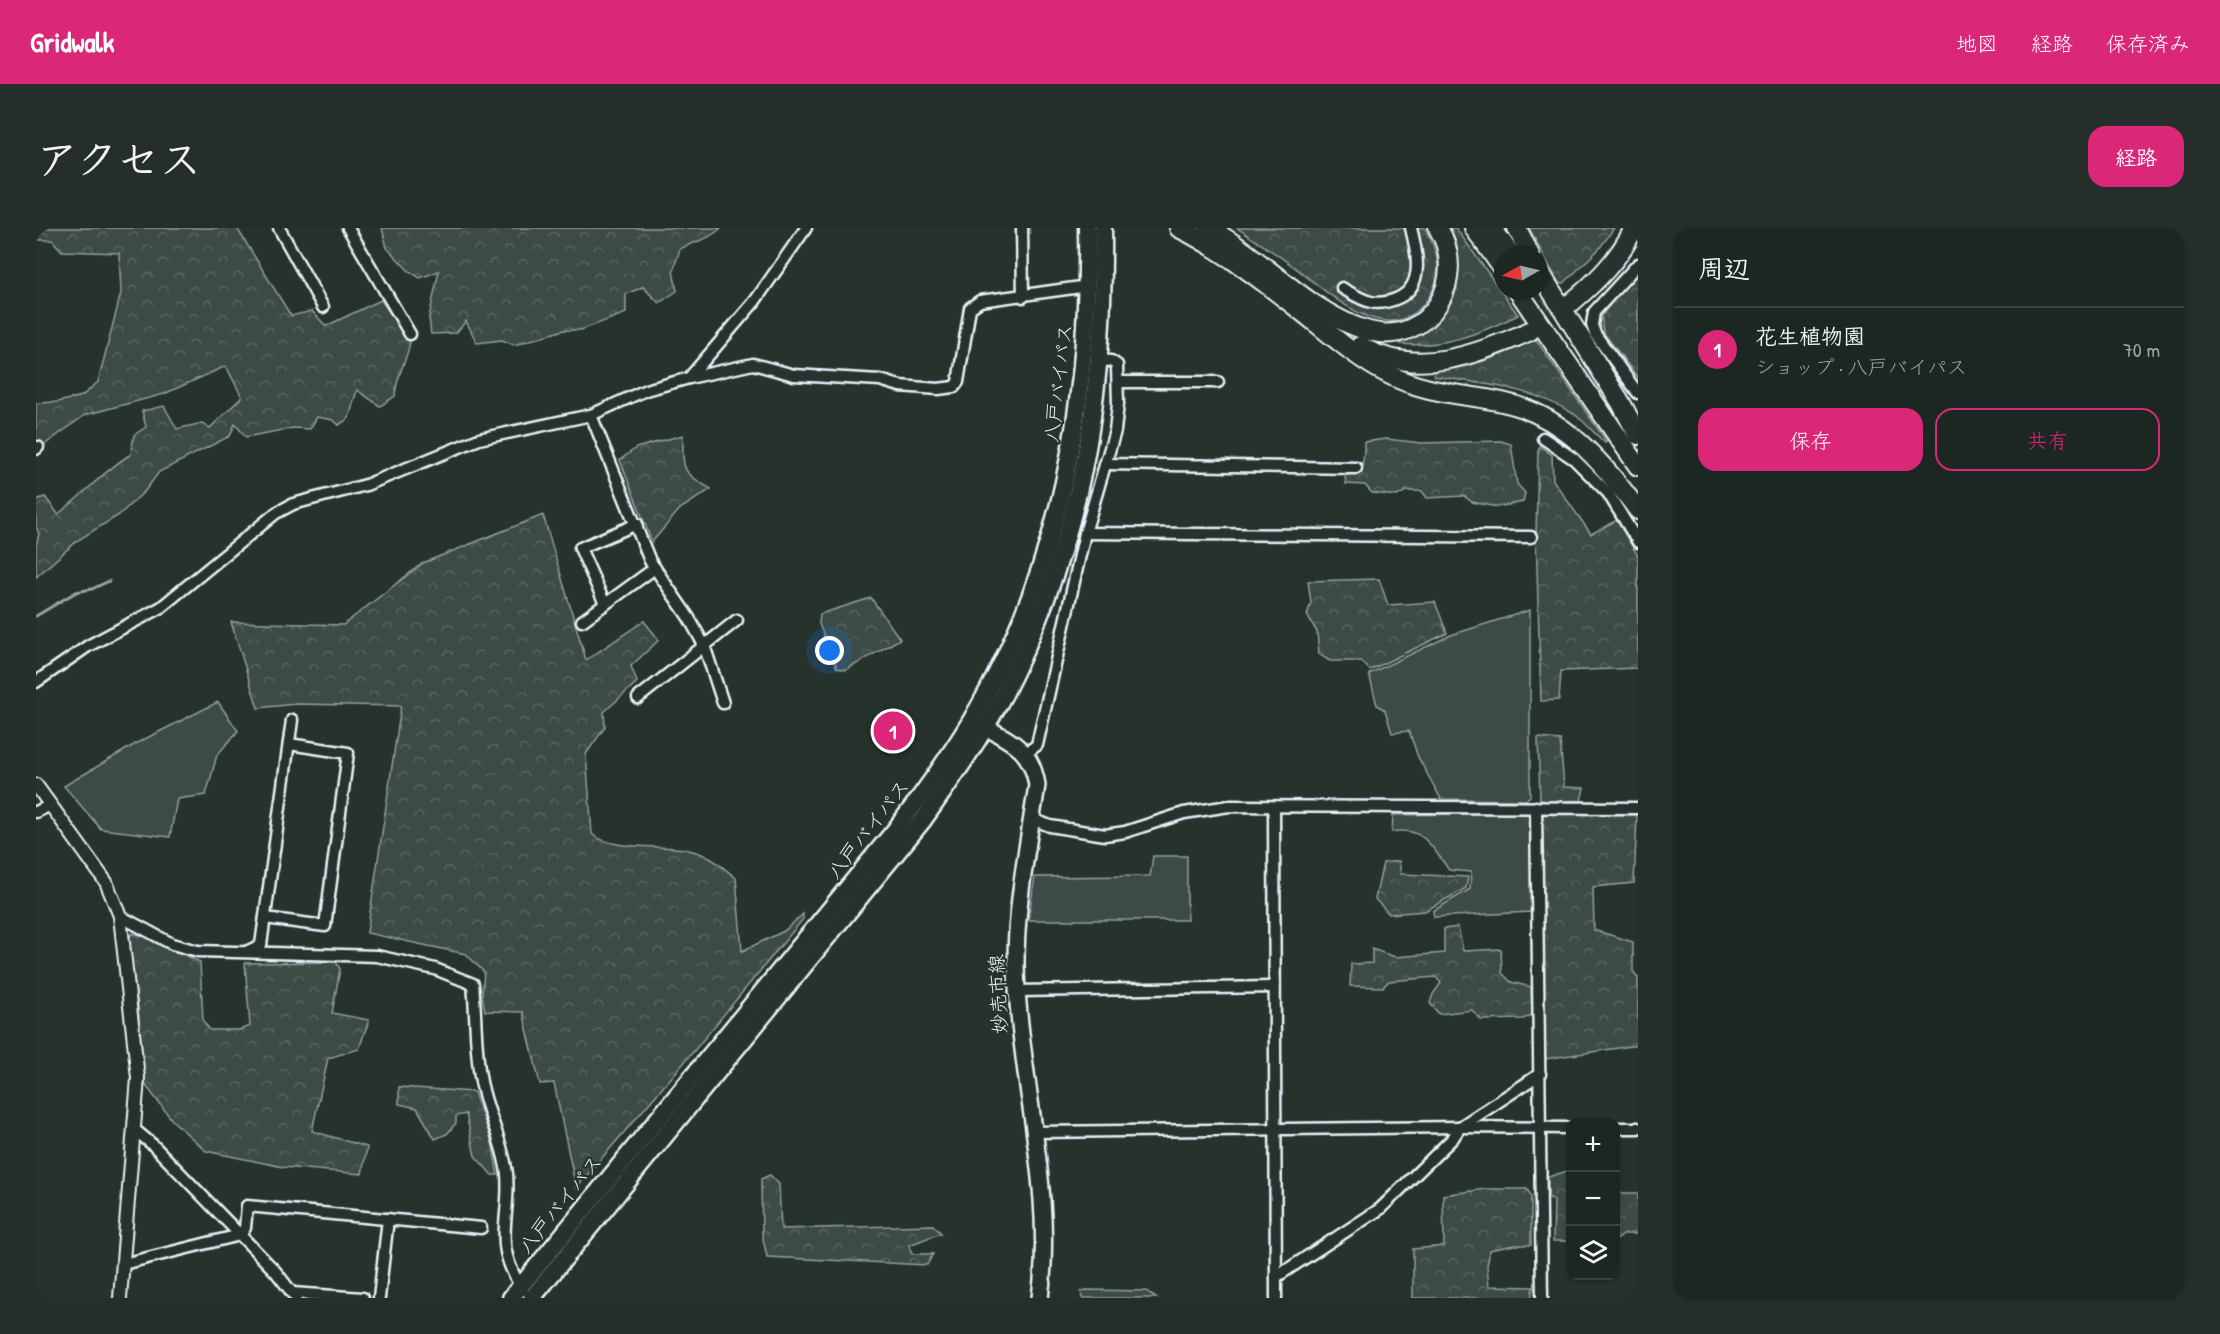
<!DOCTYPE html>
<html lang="ja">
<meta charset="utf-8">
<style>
body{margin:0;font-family:"Patrick Hand","Klee One",sans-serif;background:#252e2a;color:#f1f3f6}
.controls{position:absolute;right:18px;bottom:18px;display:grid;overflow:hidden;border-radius:12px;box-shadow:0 2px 4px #0004}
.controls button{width:54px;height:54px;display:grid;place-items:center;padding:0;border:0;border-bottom:2px solid #3a4340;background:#1c2622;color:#f1f3f6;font:30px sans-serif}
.compass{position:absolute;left:1458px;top:18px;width:54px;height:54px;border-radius:50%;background:#1c2622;box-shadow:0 2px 4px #0004;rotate:262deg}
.you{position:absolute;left:794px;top:423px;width:21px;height:21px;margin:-15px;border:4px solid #fff;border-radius:50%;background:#1a73e8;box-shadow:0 0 0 9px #1a73e833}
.badge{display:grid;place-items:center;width:39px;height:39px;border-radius:50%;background:#db2777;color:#fff;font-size:20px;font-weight:700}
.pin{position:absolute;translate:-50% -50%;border:3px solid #fff;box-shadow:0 2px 6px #0006}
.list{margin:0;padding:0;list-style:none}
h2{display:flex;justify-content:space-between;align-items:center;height:78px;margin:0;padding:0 24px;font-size:26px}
h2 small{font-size:20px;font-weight:400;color:#a0a5a5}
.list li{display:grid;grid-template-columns:39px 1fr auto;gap:18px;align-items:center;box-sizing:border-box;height:84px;padding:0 24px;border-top:2px solid #3a4340}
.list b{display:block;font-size:22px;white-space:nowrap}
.list p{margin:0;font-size:20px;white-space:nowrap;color:#a0a5a5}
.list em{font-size:20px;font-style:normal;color:#a0a5a5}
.actions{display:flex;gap:12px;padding:18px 24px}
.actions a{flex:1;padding:14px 0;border:2px solid #db2777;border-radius:18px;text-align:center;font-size:21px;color:#db2777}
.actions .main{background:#db2777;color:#fff}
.icon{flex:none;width:33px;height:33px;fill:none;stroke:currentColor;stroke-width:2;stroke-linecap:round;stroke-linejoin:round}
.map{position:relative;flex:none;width:1602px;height:1070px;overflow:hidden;border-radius:18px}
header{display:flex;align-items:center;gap:36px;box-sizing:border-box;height:84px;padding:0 30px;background:#db2777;color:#fff}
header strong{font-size:28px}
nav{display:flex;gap:33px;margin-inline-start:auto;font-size:21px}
.intro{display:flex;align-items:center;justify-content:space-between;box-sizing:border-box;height:144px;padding:0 36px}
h1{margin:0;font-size:42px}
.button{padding:15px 27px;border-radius:18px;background:#db2777;color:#fff;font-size:21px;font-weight:700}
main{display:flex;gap:36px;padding:0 36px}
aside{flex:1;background:#1c2622;border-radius:18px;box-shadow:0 2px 4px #0004}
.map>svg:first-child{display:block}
.grass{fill:#3e4b47;stroke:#939ea0;stroke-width:1.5}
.forest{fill:url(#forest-crowns);stroke:#939ea0;stroke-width:1.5}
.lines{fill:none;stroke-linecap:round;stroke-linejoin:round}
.stream{stroke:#98a3a5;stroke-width:3}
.motorway-tunnel{stroke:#43504b;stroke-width:18;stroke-dasharray:18 9;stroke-linecap:butt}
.minor-casing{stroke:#e8f1f8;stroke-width:15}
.tertiary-casing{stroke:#e8f1f8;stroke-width:16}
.secondary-casing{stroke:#e8f1f8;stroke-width:20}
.trunk-casing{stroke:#e8f1f8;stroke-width:21}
.motorway-casing{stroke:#e8f1f8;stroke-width:22}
.minor{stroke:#26332d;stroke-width:10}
.tertiary{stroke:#26332d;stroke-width:12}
.secondary{stroke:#26332d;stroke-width:15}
.trunk{stroke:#26332d;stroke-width:16}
.motorway{stroke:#26332d;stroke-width:18}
.labels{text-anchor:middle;stroke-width:4.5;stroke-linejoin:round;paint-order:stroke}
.street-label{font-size:20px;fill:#e8f1f8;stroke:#26332d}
</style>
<header>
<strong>Gridwalk</strong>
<nav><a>地図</a><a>経路</a><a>保存済み</a></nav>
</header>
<div class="intro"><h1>アクセス</h1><a class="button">経路</a></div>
<main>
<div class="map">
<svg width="1602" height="1070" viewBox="0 0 1602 1070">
<defs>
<pattern id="forest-crowns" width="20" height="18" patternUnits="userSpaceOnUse" patternTransform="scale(1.5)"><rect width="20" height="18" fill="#3e4b47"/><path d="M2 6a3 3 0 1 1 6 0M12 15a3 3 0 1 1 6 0" fill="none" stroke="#5a6562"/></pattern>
</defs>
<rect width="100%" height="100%" fill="#26332d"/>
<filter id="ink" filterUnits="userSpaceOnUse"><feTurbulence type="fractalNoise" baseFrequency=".0167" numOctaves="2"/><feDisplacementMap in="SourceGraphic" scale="12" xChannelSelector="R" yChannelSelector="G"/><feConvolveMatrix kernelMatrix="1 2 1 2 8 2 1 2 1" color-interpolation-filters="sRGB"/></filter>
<g filter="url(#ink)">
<g class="grass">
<polygon points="1494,382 1494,568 1490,572 1405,571 1382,529 1373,503 1356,505 1349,482 1341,477 1333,446 1415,407"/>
<polygon points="182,474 202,503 181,527 170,567 141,571 134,609 65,601 28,558 103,514"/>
<path d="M1489,585L1495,590V684L1398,689L1397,683L1434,661L1435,644L1413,642C1396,619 1388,598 1356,604L1357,587Z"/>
<polygon points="1117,628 1151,628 1151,692 992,692 999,649 1114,648"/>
</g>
<g class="forest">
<path d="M0,0H201L255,88L276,83L290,98L345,72L374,114C371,133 360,148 359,168L344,178L321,162L313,190L303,197L297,192L281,189L274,201L257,200L210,209L199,196L194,208L123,244L109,263L83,287L42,312L0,349V318L3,306L0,299V272L9,269L22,286C49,266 66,244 95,226L98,207L110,199L106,183L128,178L141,201L166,195L174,200L206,169L190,138L128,166L49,187L0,223V175L22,174L46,168L62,154L85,65L83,25L26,23L16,12H0Z"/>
<path d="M346,0H685C673,12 658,13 644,21L637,43L641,63L623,75L607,59L590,66V85L545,102H528L478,117L466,112L441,115L430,93L420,105L395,106L393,89L403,43L384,50L373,43L351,20Z"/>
<path d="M1201,0H1389C1402,23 1408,45 1393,69C1354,129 1291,62 1254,36C1237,23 1218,12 1201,0Z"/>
<path d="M1411,0H1420L1482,87C1443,106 1407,120 1364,116L1363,110C1378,101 1394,93 1407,83C1430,64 1423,22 1411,0Z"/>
<polygon points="1493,0 1578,0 1563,21 1528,55 1523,55"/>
<polygon points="1602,42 1602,150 1567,104 1565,88"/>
<path d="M1499,110L1571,214L1569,215C1559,206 1549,194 1538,186C1495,159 1447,156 1398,148L1399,143C1435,140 1467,128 1499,110Z"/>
<path d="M647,207C647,241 644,244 675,261L644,281L616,314L584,232L600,220Z"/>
<path d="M1350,211L1385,215L1465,213L1475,216L1481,256L1489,265L1487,274L1461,279L1436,274L1428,268L1391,270L1386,263H1370L1361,268L1336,265L1329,257L1310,256L1309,248C1329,243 1328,232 1328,214Z"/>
<polygon points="1504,218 1516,227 1517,252 1555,306 1581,292 1602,328 1602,440 1525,443 1523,472 1505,473 1500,308 1502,222"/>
<path d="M507,287L550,432L608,393L623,412L595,438L601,454L568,484L569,499L550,526L556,606C583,627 638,611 670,628C681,633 691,643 700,650L706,723L748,703L767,686V691L652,830L540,960L518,855L504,856L487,784L449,783L446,767L448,744L430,726L331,705L365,478L260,476L222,480L195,394L307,397L387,335Z"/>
<polygon points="1343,351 1352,377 1399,374 1411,405 1334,442 1325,433 1294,433 1283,426 1281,404 1271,387 1275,375 1272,353"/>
<polygon points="835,370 864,411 810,442 801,440 783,396 784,386"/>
<polygon points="1502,510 1524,512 1528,559 1548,560 1545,573 1508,574 1504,571"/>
<polygon points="1509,585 1601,587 1598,655 1557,659 1558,702 1597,714 1597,743 1602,750 1602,817 1509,831 1504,591"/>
<polygon points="1363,633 1365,646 1432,649 1430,660 1389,683 1353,686 1339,671 1347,635"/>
<polygon points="1422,699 1427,723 1465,721 1466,745 1475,754 1495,759 1496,787 1487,791 1445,792 1436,782 1403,786 1394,775 1397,766 1405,755 1400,749 1353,753 1347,759 1314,758 1315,736 1336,735 1336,721 1359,729 1408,725 1408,701"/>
<polygon points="96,705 108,708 164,734 167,793 174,802 203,802 214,798 209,735 300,734 304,741 296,785 333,792 323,821 292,830 276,903 331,919 326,946 247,939 170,923 136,892 108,855 102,778 92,713"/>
<polygon points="363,859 438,864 456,914 462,947 456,947 439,928 430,886 420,888 420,895 411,906 399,911 381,880 363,876"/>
<polygon points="1534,942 1534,1013 1517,1013 1518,972 1512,969 1512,949"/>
<polygon points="1580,943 1581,965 1602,965 1602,1006 1589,1006 1580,1012"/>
<polygon points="734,947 743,956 745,1001 897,997 905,1005 873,1017 876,1026 897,1026 891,1037 731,1029 726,1006 725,951"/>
<polygon points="1450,961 1491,961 1495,968 1495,1017 1478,1017 1454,1022 1451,1038 1453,1058 1497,1059 1495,1070 1377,1070 1377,1021 1408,1018 1407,967"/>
<polygon points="1049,1062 1110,1063 1120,1070 1046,1070 1045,1064"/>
</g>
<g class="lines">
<polyline class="stream" points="0,388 40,364 56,361 73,353"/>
<polyline class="motorway-tunnel" points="1488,94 1532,65"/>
<defs>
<g id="minor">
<polyline points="243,0 287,79"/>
<polyline points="312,0 374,106"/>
<polyline points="986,0 987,69"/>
<polyline points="1602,36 1558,84 1556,97 1559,106 1602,165"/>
<path d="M1306,60C1315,65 1325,72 1335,74C1344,76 1353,74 1362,70C1389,58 1381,24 1375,0"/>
<polyline points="653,150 717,136 758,147 844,152 864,158 902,161 918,159 922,154 934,80 944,73 1052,58"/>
<polyline points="1082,154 1182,154"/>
<polyline points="555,187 614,333 653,390 668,417 687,475"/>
<polyline points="1507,210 1538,231 1572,265 1602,314"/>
<polyline points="0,221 2,219"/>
<polyline points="1069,236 1320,240"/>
<polyline points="1049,305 1495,309"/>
<polyline points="569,376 544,320 601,296"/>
<polyline points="546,393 619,340"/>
<polyline points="0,454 52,418 124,380 240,285 257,276 330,257 443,211 555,187 610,162 653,150 719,73 770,0"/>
<polyline points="602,470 701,392"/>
<polyline points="989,526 1001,517 1049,305 1079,203 1082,176 1081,137 1075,133 1065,132"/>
<polyline points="1238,579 1240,1070"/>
<polyline points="1500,579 1506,1070"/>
<polyline points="0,584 15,577"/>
<polyline points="996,591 1014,598 1069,607 1089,604 1148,585 1193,578 1602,580"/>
<path d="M84,688L136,716L162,723L341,728L399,741L437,756C440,786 439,818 444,848C449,882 467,912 471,946C475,994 455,1014 487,1062"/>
<polyline points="229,690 289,698 312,525 253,516"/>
<polyline points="212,723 225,717 256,492"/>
<polyline points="981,763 1238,759"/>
<polyline points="1580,900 1602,900"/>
<polyline points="99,902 117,917 240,1044 260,1070"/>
<polyline points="999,904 1424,899 1534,900"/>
<polyline points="87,1036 204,1007 209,1000 211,978 445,1000"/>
<polyline points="1240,1049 1344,981 1417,910 1424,899 1504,846"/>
<polyline points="256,1065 327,1070"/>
<polyline points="343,1070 352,991"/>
</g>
<polyline id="tertiary" points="0,557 70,654 84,688 102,850 84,1070"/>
<path id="secondary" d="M940,494C972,512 995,518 1001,557C991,624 976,694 981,761C987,865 1018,966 1004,1070"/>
<g id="trunk">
<path d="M475,1070L860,601C887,566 912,531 935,493C1025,340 1054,175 1051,0"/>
<path d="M496,1070L887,592C916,551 945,510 968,466C1046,313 1069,169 1067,0"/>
</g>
<g id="motorway">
<path d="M1143,0C1184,20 1224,51 1260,79C1290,102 1318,129 1352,146C1388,165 1427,166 1466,174C1527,186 1567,235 1602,282"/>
<path d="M1172,0C1225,28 1274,87 1333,103C1394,119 1433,50 1402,0"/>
<polyline points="1438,0 1467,41"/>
<polyline points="1456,0 1475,27"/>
<polyline points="1481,0 1494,27"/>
<polyline points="1503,43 1585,175 1602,207"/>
<polyline points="1482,63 1602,238"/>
<path d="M1536,74C1561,53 1584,30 1598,0"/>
<path d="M1324,118C1379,150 1441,127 1494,103"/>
</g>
</defs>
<use href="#minor" class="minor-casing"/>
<use href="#tertiary" class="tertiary-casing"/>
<use href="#secondary" class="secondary-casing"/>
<use href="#trunk" class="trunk-casing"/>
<use href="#motorway" class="motorway-casing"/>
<use href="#minor" class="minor"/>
<use href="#tertiary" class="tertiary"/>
<use href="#secondary" class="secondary"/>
<use href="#trunk" class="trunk"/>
<use href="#motorway" class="motorway"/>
</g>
</g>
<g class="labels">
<g class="street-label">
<text transform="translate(1022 155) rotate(-83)" y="7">八戸バイパス</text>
<text transform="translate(832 601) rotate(-52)" y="7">八戸バイパス</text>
<text transform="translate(962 766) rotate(-93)" y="7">妙売市線</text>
<text transform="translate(524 976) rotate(-51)" y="7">八戸バイパス</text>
</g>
</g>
</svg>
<div class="controls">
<button>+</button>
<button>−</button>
<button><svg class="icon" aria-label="layers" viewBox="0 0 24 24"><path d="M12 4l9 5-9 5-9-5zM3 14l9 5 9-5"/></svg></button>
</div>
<svg class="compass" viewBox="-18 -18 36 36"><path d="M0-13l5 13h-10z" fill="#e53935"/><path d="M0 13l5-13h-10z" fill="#a0a5a5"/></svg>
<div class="you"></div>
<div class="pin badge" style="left:857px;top:503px">1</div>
</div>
<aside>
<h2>周辺<small></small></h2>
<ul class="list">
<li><span class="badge">1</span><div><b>花生植物園</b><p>ショップ · 八戸バイパス</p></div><em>70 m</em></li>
</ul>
<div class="actions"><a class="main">保存</a><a>共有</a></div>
</aside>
</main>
